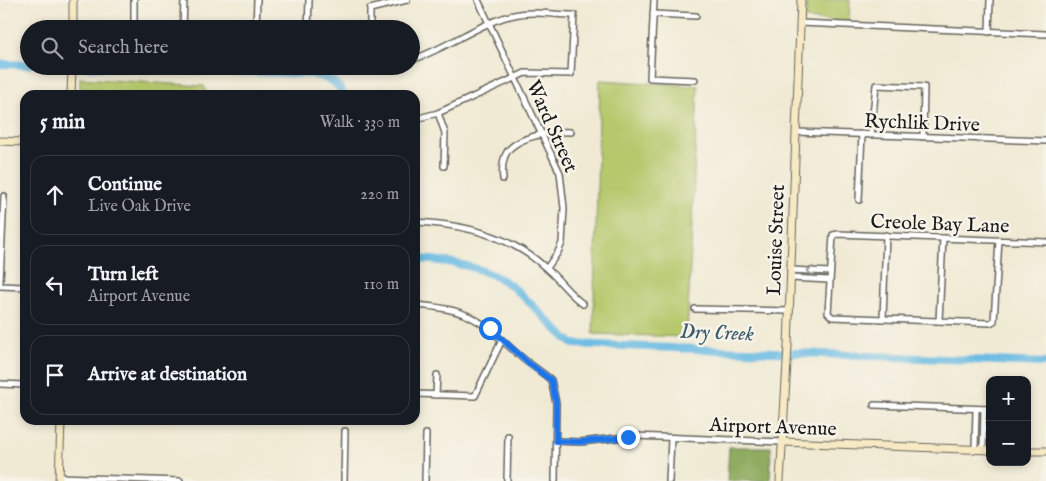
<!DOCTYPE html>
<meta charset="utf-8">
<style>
body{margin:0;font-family:"IM FELL English",serif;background:#20242c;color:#f1f3f6}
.controls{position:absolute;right:15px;bottom:15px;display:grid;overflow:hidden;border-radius:10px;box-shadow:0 2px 8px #0003}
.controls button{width:45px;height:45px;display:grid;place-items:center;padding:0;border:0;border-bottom:1px solid #363941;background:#171b24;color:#f1f3f6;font:25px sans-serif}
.stop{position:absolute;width:15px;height:15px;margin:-11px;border:4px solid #1a73e8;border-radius:50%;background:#fff}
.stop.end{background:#1a73e8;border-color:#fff;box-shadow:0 1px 5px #0008}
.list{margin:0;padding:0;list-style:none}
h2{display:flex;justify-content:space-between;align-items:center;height:65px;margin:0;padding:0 20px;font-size:21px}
h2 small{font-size:16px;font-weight:400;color:#9ea1a6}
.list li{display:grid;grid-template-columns:32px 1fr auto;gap:15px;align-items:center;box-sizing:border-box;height:80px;margin:0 10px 10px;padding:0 10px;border:1px solid #363941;border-radius:15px}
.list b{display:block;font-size:19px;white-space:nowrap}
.list p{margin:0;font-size:16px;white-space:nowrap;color:#9ea1a6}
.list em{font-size:16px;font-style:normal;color:#9ea1a6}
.icon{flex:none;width:28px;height:28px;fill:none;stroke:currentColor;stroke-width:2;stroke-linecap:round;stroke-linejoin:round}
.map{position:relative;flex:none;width:1046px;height:481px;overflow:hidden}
.search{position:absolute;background:#171b24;box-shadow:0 2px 8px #0003;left:20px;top:20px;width:400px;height:55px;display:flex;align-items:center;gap:12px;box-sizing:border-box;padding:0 18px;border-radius:28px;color:#9ea1a6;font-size:19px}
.panel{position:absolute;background:#171b24;box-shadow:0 2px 8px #0003;left:20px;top:90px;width:400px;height:335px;border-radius:15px}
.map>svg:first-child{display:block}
.green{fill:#b5c86c;stroke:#687244}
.forest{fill:#90ac60;stroke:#56643e}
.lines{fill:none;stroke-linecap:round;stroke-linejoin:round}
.river{stroke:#67bae3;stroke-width:8}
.street-casing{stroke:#66645c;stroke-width:8}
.secondary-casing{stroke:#66645c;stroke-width:9}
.street{stroke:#fff;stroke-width:5}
.secondary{stroke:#f7e9c3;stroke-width:7}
.oneway{stroke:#999}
.route{stroke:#1a73e8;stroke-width:6}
.labels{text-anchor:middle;stroke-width:5;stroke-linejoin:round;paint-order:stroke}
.street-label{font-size:20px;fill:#1c1c1c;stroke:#f7f3e8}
.water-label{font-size:21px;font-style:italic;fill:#3a5b6c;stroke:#f7f3e8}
</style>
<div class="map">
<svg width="1046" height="481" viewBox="0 0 1046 481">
<rect width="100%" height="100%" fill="#f7f3e8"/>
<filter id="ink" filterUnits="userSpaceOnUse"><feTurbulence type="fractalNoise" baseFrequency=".02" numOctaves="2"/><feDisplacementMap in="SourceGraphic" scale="10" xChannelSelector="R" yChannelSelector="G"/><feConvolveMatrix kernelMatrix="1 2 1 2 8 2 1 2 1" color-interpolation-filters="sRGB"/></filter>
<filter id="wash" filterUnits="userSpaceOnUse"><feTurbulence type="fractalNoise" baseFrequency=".0096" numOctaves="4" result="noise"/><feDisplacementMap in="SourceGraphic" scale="20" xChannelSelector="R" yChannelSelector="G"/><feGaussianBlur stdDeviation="1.12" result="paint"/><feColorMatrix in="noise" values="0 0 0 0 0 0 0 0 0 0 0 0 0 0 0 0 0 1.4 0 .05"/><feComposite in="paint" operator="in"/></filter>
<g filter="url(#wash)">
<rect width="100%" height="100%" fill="#f0ead4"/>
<g class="green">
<polygon points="807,0 850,0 849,22 806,19"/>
<polygon points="80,78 204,86 207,95 80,95"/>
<polygon points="600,80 698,86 687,337 593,334"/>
</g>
<polygon class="forest" points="729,447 771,447 770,481 727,481"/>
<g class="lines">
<g class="river">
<polyline points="0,64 29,65"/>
<path d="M80,66L312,74C325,78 339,81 343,95"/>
<path d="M415,259C448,260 488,267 514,288C535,306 552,327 573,344L1046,363"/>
</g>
</g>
</g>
<g filter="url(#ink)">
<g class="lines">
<defs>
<g id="street">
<polyline points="478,0 560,173 564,208 562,243 558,252 547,268"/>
<polyline points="654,0 650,78 695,80"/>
<polyline points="653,14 696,16"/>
<polyline points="800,23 1046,34"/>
<polyline points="134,29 134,0"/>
<polyline points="183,29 184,0"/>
<polyline points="256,29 257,0"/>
<polyline points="308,29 309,0"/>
<polyline points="370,29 370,9 407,0"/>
<polyline points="989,32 990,0"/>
<path d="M411,60C447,49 484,19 519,14C536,11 556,15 574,15L571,74L525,73L438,113L415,119"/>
<polyline points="438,113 445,133 444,166"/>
<polyline points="796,132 1046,141"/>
<polyline points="871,135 876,85 924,87 923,137"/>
<path d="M503,179C502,170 502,160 507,152C518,136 553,131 571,132"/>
<polyline points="859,200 862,134"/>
<path d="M415,222C462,224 511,235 547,269C560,280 569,294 583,304"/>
<polyline points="999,240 994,321 990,323 832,317 828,313 833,235 838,234 1046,242"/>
<polyline points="790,270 830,272"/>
<polyline points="790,278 829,280"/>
<polyline points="0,282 4,196"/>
<polyline points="0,286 25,287"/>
<path d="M415,305C472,309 479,320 520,356C530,365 541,371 551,380L556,403L555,481"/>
<polyline points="695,309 789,311"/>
<polyline points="883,319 886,235"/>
<polyline points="939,321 943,238"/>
<polyline points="0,384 25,385"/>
<polyline points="415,394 475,396 502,340"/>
<polyline points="436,395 437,375"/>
<polyline points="874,405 990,409"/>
<polyline points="556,441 580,442 635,436 782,442"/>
<polyline points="975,449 976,409"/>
<polyline points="983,449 984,409"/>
<polyline points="60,477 180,481"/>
<polyline points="344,481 345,431"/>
<polyline points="425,481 426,434"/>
<polyline points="507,481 508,436"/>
<polyline points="669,481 671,439"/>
</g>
<g id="secondary">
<polyline points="73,29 73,0"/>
<polyline points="71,95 72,66"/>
<polyline points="0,141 25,142"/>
<polyline points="782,442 990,450"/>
<polyline points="1027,451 1046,451"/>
<polyline points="59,481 61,420"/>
<polyline points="780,481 788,346 801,0"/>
</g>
</defs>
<use href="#street" class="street-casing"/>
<use href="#secondary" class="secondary-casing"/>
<use href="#street" class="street"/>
<use href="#secondary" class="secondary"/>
</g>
<defs><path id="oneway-chevron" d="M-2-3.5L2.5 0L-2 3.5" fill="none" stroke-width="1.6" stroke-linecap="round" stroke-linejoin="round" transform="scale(1.25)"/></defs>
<use class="oneway" href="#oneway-chevron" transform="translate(810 271) rotate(-178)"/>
</g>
<g class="lines" filter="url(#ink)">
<polyline class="route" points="490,328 527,362 551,380 556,402 556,441 580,442 628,437"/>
</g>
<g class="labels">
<g class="street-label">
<text transform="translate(922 122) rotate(2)" y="7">Rychlik Drive</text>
<text transform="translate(553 126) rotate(66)" y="7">Ward Street</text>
<text transform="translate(940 223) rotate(2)" y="7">Creole Bay Lane</text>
<text transform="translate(775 240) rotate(-88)" y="7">Louise Street</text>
<text transform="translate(773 426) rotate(2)" y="7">Airport Avenue</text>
</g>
<g class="water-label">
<text transform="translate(717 332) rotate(2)" y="7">Dry Creek</text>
</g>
</g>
</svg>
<div class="controls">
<button>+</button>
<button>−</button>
</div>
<div class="stop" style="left:490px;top:328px"></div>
<div class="stop end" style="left:628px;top:437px"></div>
<div class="search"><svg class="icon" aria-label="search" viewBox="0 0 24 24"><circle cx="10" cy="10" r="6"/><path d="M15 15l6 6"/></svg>Search here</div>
<section class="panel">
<h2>5 min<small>Walk · 330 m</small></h2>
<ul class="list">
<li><svg class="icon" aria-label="ahead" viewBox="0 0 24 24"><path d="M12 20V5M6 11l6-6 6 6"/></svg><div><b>Continue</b><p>Live Oak Drive</p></div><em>220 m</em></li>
<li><svg class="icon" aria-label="left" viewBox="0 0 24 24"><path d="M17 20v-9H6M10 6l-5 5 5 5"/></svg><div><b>Turn left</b><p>Airport Avenue</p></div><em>110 m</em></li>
<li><svg class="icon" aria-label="arrive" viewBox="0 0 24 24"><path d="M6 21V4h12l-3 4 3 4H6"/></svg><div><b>Arrive at destination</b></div></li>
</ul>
</section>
</div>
